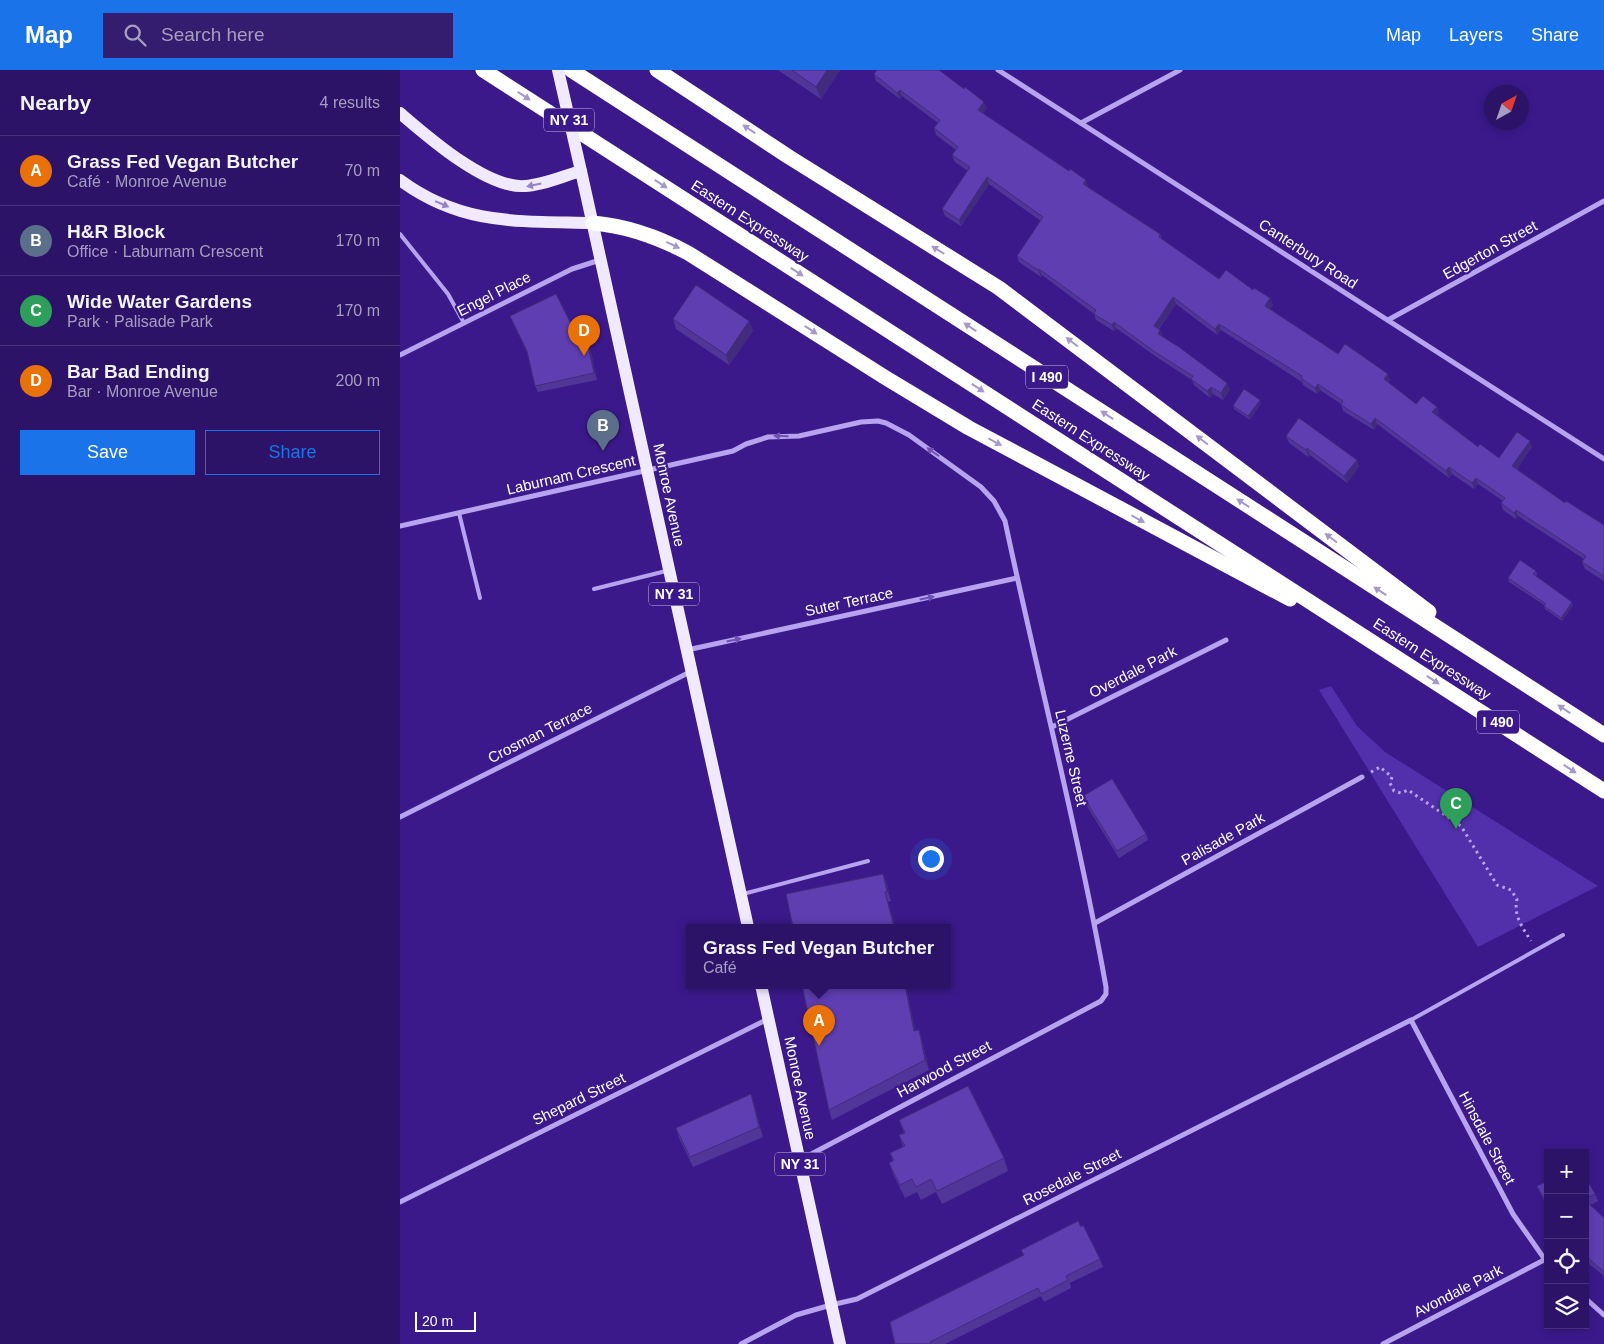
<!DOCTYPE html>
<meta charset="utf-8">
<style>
body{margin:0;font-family:Arial,sans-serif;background:#341c6e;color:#f1f3f6}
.controls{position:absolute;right:15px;bottom:15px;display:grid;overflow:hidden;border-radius:0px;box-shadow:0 2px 8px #0003}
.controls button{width:45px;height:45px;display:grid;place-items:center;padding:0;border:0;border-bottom:1px solid #48327c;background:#2c1368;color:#f1f3f6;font:25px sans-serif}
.compass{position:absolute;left:1084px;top:15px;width:45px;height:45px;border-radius:50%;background:#2c1368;box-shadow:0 2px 8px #0003;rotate:40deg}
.scale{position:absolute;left:15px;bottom:12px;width:61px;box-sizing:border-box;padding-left:5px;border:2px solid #fff;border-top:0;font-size:14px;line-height:18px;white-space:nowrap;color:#fff;-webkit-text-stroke:4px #3b198b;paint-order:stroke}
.you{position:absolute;left:530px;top:788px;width:18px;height:18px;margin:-12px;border:4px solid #fff;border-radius:50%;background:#1a73e8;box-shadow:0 0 0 8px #1a73e833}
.badge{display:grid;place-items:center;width:32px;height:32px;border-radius:50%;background:#1a73e8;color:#fff;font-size:16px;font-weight:700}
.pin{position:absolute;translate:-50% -41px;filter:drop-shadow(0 1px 2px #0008)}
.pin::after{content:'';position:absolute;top:26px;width:18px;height:15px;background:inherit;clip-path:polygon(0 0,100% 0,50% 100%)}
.popup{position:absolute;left:286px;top:854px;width:265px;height:65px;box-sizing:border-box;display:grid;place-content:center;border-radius:0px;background:#2c1368;filter:drop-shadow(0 1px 4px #0005);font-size:16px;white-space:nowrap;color:#a69ec0}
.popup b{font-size:19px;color:#f1f3f6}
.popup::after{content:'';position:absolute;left:50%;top:100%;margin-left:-10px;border:10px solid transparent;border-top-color:#2c1368}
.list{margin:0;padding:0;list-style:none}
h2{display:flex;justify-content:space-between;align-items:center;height:65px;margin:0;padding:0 20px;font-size:21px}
h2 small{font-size:16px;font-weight:400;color:#a69ec0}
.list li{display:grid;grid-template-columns:32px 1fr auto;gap:15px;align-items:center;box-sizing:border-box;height:70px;padding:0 20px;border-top:1px solid #48327c}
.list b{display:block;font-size:19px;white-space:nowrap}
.list p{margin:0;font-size:16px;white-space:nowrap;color:#a69ec0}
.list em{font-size:16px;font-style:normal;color:#a69ec0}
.actions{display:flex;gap:10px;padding:15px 20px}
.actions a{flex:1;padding:11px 0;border:1px solid #1a73e8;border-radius:0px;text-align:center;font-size:18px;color:#1a73e8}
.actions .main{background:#1a73e8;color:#fff}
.icon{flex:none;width:28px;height:28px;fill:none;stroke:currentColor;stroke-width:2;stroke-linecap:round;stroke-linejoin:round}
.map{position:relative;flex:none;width:1204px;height:1274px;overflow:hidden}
header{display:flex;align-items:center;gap:30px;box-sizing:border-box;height:70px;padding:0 25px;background:#1a73e8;color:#fff}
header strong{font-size:24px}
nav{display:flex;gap:28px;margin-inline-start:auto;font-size:18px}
.search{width:350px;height:45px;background:#341c6e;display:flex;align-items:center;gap:12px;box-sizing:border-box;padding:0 18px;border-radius:0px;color:#a69ec0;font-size:19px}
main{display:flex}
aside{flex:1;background:#2c1368}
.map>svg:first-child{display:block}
.green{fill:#522fab}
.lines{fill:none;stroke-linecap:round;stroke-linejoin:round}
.path{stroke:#b8a4ee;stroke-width:3;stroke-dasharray:2.5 4;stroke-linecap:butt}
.lane{stroke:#b8a4ee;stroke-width:4}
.street{stroke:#b8a4ee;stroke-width:5}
.primary{stroke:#f1eaff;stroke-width:12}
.highway{stroke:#fff;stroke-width:15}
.primary-bridge{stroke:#f1eaff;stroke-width:12}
.wall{fill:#523599}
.shaded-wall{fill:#422b7d}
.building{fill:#5f3eb2;stroke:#422b7d}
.oneway{fill:#a798cb}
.oneway2{fill:#9682c5}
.oneway3{fill:#6d51b3}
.labels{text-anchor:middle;stroke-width:4.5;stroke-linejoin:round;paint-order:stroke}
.shield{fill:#3b198b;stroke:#c4badc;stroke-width:1}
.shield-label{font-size:14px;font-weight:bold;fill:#fff}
.street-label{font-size:15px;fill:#fff;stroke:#3b198b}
</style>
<header>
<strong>Map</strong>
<div class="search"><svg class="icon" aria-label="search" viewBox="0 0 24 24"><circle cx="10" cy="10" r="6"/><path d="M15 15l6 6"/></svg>Search here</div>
<nav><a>Map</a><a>Layers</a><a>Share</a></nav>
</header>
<main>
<aside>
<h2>Nearby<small>4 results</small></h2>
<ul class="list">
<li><span class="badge" style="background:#e8710a">A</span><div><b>Grass Fed Vegan Butcher</b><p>Café · Monroe Avenue</p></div><em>70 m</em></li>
<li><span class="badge" style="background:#5c6f8a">B</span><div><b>H&amp;R Block</b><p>Office · Laburnam Crescent</p></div><em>170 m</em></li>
<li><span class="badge" style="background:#2e9e5b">C</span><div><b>Wide Water Gardens</b><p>Park · Palisade Park</p></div><em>170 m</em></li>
<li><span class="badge" style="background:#e8710a">D</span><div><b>Bar Bad Ending</b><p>Bar · Monroe Avenue</p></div><em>200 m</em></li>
</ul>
<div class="actions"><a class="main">Save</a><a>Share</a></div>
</aside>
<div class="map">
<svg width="1204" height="1274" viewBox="0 0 1204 1274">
<rect width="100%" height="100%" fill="#3b198b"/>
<polygon class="green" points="931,616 957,656 985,682 1198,816 1078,877 919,620"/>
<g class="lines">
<path class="path" d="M971,702L980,697L992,707L990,713L994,721L1001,723L1008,720L1061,756L1097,815L1111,820L1117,829C1113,846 1123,858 1131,871"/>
<g class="lane">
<polyline points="0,164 48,224 64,253"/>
<polyline points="59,443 80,528"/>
<polyline points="194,519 266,501"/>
<polyline points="343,824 468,791"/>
<polyline points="1011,950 1163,865"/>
</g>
<g class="street">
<polyline points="598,0 1204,389"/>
<polyline points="681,53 780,0"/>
<polyline points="988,250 1204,131"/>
<polyline points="0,285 172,199 200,190"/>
<path d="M0,456L333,381L346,374L368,367L399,366L461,352L478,351L486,353L509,365L581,417L594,431L605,451C638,607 678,761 706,917V924L701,931L400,1090"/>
<polyline points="287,580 617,508"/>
<polyline points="652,657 826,570"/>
<polyline points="0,747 290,602"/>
<polyline points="695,853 962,707"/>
<polyline points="0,1132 368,949"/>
<polyline points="1185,1228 1204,1245"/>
<polyline points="341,1274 396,1245 431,1235 457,1229 1011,950 1113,1144 1148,1194"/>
<polyline points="983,1274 1144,1190"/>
</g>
<g class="primary">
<path d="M0,43C28,67 87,119 125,116C144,115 163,106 181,101L348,857"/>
<path d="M0,110C62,156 120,151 193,153"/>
<polyline points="361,915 440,1274"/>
</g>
<g class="highway">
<polyline points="83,0 1204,721"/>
<polyline points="171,0 1204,665"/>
<polyline points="257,0 389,87 599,218 1029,542"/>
<path d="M193,153C227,156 258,167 288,183L486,308L569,358L890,529"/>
</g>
<polyline class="primary-bridge" points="158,0 181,101"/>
</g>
<g class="wall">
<polygon points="378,0 440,0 421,29"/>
<polygon points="474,4 587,38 583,43 688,116 688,117 760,164 762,169 819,209 853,220 870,228 873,235 870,239 938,284 990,310 988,313 1016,334 1037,337 1039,343 1037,345 1078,377 1099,388 1132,377 1117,399 1165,433 1204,455 1204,511 1185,499 1182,492 1184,489 1118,446 1116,449 1103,440 1101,433 1103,431 1078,414 1074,419 1052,404 1049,408 977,354 974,360 943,341 941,334 920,320 917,324 903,315 902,312 821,260 817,265 776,234 759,259 763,267 830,320 823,330 813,324 810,328 794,315 792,310 758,288 716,258 714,261 696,250 694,244 642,205 641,207 619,192 617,186 641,151 589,114 561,156 545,146 542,139 568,101 555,92 552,85 556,80 536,65 534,58 538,53 502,26 500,29 476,11"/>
<polygon points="110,246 173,258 183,253 186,260 197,310 138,322 135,316 128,284 113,253"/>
<polygon points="273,249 349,251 353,261 329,295 276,259"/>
<polygon points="861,333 850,350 834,339 833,336"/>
<polygon points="886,366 957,390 959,397 947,413 910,385 908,387 889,373"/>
<polygon points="1136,501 1137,504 1136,506 1172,532 1173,535 1162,551 1145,539 1144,535 1109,512 1108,508"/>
<polygon points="683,726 746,764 748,770 719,788 685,733"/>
<polygon points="483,804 487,814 491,831 488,832 495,857 393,857"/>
<polygon points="405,926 516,961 519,960 522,970 529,1000 432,1050 429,1040"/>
<polygon points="351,1024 354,1034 363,1067 293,1097 279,1068 276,1058"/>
<polygon points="499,1050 604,1088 608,1101 542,1134 536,1122 521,1130 517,1122 505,1128 494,1106 489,1093 493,1091 490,1083 503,1077 499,1065 504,1063"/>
<polygon points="1185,1106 1195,1124 1198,1131 1190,1135 1204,1148 1204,1206 1188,1193 1187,1194 1185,1191"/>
<polygon points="1148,1111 1148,1138 1140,1123 1137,1116"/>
<polygon points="681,1157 700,1189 703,1197 670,1213 671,1218 644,1232 641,1226 545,1274 495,1274 623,1185 621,1180"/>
</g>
<g class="shaded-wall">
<polygon points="427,0 440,0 421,29 416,17"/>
<polygon points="500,20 502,26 500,29 497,23"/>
<polygon points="584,32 587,38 581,46 578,40"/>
<polygon points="587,107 589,114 561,156 559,150"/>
<polygon points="686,110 688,116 685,120 683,114"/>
<polygon points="639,199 642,205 641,207 638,200"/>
<polygon points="773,227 776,234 756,262 754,256"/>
<polygon points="870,228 873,235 868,242 865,236"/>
<polygon points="349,251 353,261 329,295 326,285"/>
<polygon points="714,252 716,258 714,261 712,255"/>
<polygon points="183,253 186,260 197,310 194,303"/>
<polygon points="819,254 821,260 817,265 815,259"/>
<polygon points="760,260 763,267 758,264"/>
<polygon points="988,304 990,310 986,316 984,309"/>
<polygon points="827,313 830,320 823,330 821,323"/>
<polygon points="918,314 920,320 917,324 915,318"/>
<polygon points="811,317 813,324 810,328 807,321"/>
<polygon points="860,330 861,333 850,350 848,346"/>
<polygon points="1037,337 1039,343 1035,348 1032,342"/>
<polygon points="975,348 977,354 974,360 971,354"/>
<polygon points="1130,371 1132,377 1114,403 1112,396"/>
<polygon points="907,378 910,385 908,387 906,380"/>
<polygon points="957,390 959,397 947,413 944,406"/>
<polygon points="1049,397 1052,404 1049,408 1046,401"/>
<polygon points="1076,408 1078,414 1074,419 1072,413"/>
<polygon points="1116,440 1118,446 1116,449 1114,443"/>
<polygon points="1172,532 1173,535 1162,551 1161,548"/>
<polygon points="483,804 487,814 491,831 487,821"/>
<polygon points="485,822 488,832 495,857 494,857"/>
<polygon points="505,915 506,915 518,971 514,961"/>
<polygon points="519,960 522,970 529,1000 525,990"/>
<polygon points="351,1024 354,1034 363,1067 359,1057"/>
<polygon points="1186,1186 1188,1193 1187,1194 1185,1188"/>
</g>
<g class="building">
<polygon points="392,0 427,0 416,17"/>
<polygon points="477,0 539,0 564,19 565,17 584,32 578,40 669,101 670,99 686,110 683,114 760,164 759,167 819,209 826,200 853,220 854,218 870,228 865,236 938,284 945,274 988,304 984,309 1016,334 1023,326 1037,337 1032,342 1078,377 1080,374 1099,388 1117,362 1130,371 1112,396 1165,433 1166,431 1204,455 1204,506 1182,492 1186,486 1116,440 1114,443 1101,433 1105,428 1076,408 1072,413 1049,397 1046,401 975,348 971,354 941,335 943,331 918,314 915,318 901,308 902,306 819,254 815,259 773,227 754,256 760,260 758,264 779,277 827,313 821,323 811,317 807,321 791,309 793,306 755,282 714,252 712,255 694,244 696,240 639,199 638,200 617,186 643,147 587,107 559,150 542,139 570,97 552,85 558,77 534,58 540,50 500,20 497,23 474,4"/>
<polygon points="296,215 349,251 326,285 273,249"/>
<polygon points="156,224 173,258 183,253 194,303 135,316 127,281 110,246"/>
<polygon points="844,319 860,330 848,346 833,336"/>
<polygon points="899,348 957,390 944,406 907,378 906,380 886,366"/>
<polygon points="1120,490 1136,501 1133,504 1172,532 1161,548 1144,536 1146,534 1108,508"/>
<polygon points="712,709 746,764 717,781 683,726"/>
<polygon points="483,804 487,821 485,822 494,857 393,857 386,824"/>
<polygon points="402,915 505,915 514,961 519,960 525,990 429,1040"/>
<polygon points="568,1016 604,1088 537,1121 531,1109 516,1117 512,1109 500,1115 489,1093 494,1090 490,1083 505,1076 499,1065 505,1063 499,1050"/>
<polygon points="351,1024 359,1057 290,1087 276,1058"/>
<polygon points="1185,1106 1195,1124 1185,1129"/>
<polygon points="1148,1111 1148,1136 1137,1116"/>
<polygon points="1185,1130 1204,1148 1204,1202 1186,1186 1185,1187"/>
<polygon points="678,1151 681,1157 683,1155 700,1189 666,1206 668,1210 641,1224 638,1218 530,1272 531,1274 495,1274 490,1252 624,1185 621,1180"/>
</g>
<defs><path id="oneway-solid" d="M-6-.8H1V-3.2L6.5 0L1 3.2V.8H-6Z" transform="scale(1.25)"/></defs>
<g class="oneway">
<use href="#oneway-solid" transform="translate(124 26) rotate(33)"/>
<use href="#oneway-solid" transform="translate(349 59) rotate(-147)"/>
<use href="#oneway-solid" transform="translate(261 114) rotate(33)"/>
<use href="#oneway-solid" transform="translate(273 175) rotate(25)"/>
<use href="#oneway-solid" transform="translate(538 180) rotate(-148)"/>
<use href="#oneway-solid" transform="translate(397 202) rotate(33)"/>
<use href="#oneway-solid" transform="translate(570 257) rotate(-147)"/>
<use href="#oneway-solid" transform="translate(411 260) rotate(33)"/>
<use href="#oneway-solid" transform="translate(672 272) rotate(-143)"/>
<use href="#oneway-solid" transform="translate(578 318) rotate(33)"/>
<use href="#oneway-solid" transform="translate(707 345) rotate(-147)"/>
<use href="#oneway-solid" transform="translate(802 370) rotate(-143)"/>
<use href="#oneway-solid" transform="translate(595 372) rotate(28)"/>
<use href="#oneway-solid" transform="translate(843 433) rotate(-147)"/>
<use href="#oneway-solid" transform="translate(738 449) rotate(28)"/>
<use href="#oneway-solid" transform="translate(931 468) rotate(-143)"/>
<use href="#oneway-solid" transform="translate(980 521) rotate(-147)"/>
<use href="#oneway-solid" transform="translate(1033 610) rotate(33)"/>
<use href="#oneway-solid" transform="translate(1164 639) rotate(-147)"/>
<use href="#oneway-solid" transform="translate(1170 699) rotate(33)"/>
</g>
<g class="oneway2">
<use href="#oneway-solid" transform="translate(134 115) rotate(168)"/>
<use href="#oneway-solid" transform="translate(42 134) rotate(23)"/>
</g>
<g class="oneway3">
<use href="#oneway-solid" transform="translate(381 366) rotate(-178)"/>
<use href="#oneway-solid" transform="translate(533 382) rotate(-145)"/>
<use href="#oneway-solid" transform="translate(527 528) rotate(-12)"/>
<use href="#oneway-solid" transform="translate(334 570) rotate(-12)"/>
</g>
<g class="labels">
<g class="shield">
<rect x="144" y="38.5" width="50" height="23" rx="4"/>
<rect x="626" y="295.5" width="42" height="23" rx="4"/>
<rect x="249" y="512.5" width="50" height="23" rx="4"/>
<rect x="1077" y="640.5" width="42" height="23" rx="4"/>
<rect x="375" y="1082.5" width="50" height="23" rx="4"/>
</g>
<g class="shield-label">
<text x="169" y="55">NY 31</text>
<text x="647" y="312">I 490</text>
<text x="274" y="529">NY 31</text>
<text x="1098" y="657">I 490</text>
<text x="400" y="1099">NY 31</text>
</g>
<g class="street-label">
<text transform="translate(350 151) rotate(33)" y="5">Eastern Expressway</text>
<text transform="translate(1090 180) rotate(-29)" y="5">Edgerton Street</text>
<text transform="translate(908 184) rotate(33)" y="5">Canterbury Road</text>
<text transform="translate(94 224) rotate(-27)" y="5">Engel Place</text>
<text transform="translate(691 370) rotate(33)" y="5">Eastern Expressway</text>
<text transform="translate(171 405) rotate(-13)" y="5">Laburnam Crescent</text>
<text transform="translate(269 425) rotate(78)" y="5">Monroe Avenue</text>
<text transform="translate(449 532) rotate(-12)" y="5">Suter Terrace</text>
<text transform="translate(1032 589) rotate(33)" y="5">Eastern Expressway</text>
<text transform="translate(733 602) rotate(-27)" y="5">Overdale Park</text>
<text transform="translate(140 663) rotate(-27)" y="5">Crosman Terrace</text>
<text transform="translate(671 688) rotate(77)" y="5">Luzerne Street</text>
<text transform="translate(823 769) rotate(-29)" y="5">Palisade Park</text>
<text transform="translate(544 999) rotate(-28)" y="5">Harwood Street</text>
<text transform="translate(400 1018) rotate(78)" y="5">Monroe Avenue</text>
<text transform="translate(179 1029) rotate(-26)" y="5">Shepard Street</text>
<text transform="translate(1087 1068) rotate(62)" y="5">Hinsdale Street</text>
<text transform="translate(672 1107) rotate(-27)" y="5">Rosedale Street</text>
<text transform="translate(1058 1221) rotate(-27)" y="5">Avondale Park</text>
</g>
</g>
</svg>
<div class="controls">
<button>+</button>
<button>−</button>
<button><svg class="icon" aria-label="locate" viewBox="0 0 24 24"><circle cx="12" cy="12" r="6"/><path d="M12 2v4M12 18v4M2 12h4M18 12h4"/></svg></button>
<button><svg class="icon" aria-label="layers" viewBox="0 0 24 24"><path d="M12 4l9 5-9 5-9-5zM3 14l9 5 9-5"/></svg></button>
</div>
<svg class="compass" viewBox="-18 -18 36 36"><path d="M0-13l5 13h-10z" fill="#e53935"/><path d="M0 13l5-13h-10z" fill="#a69ec0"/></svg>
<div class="scale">20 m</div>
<div class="you"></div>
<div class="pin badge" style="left:419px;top:976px;background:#e8710a">A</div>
<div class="popup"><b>Grass Fed Vegan Butcher</b>Café</div>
<div class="pin badge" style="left:203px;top:381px;background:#5c6f8a">B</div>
<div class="pin badge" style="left:1056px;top:759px;background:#2e9e5b">C</div>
<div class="pin badge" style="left:184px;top:286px;background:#e8710a">D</div>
</div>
</main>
